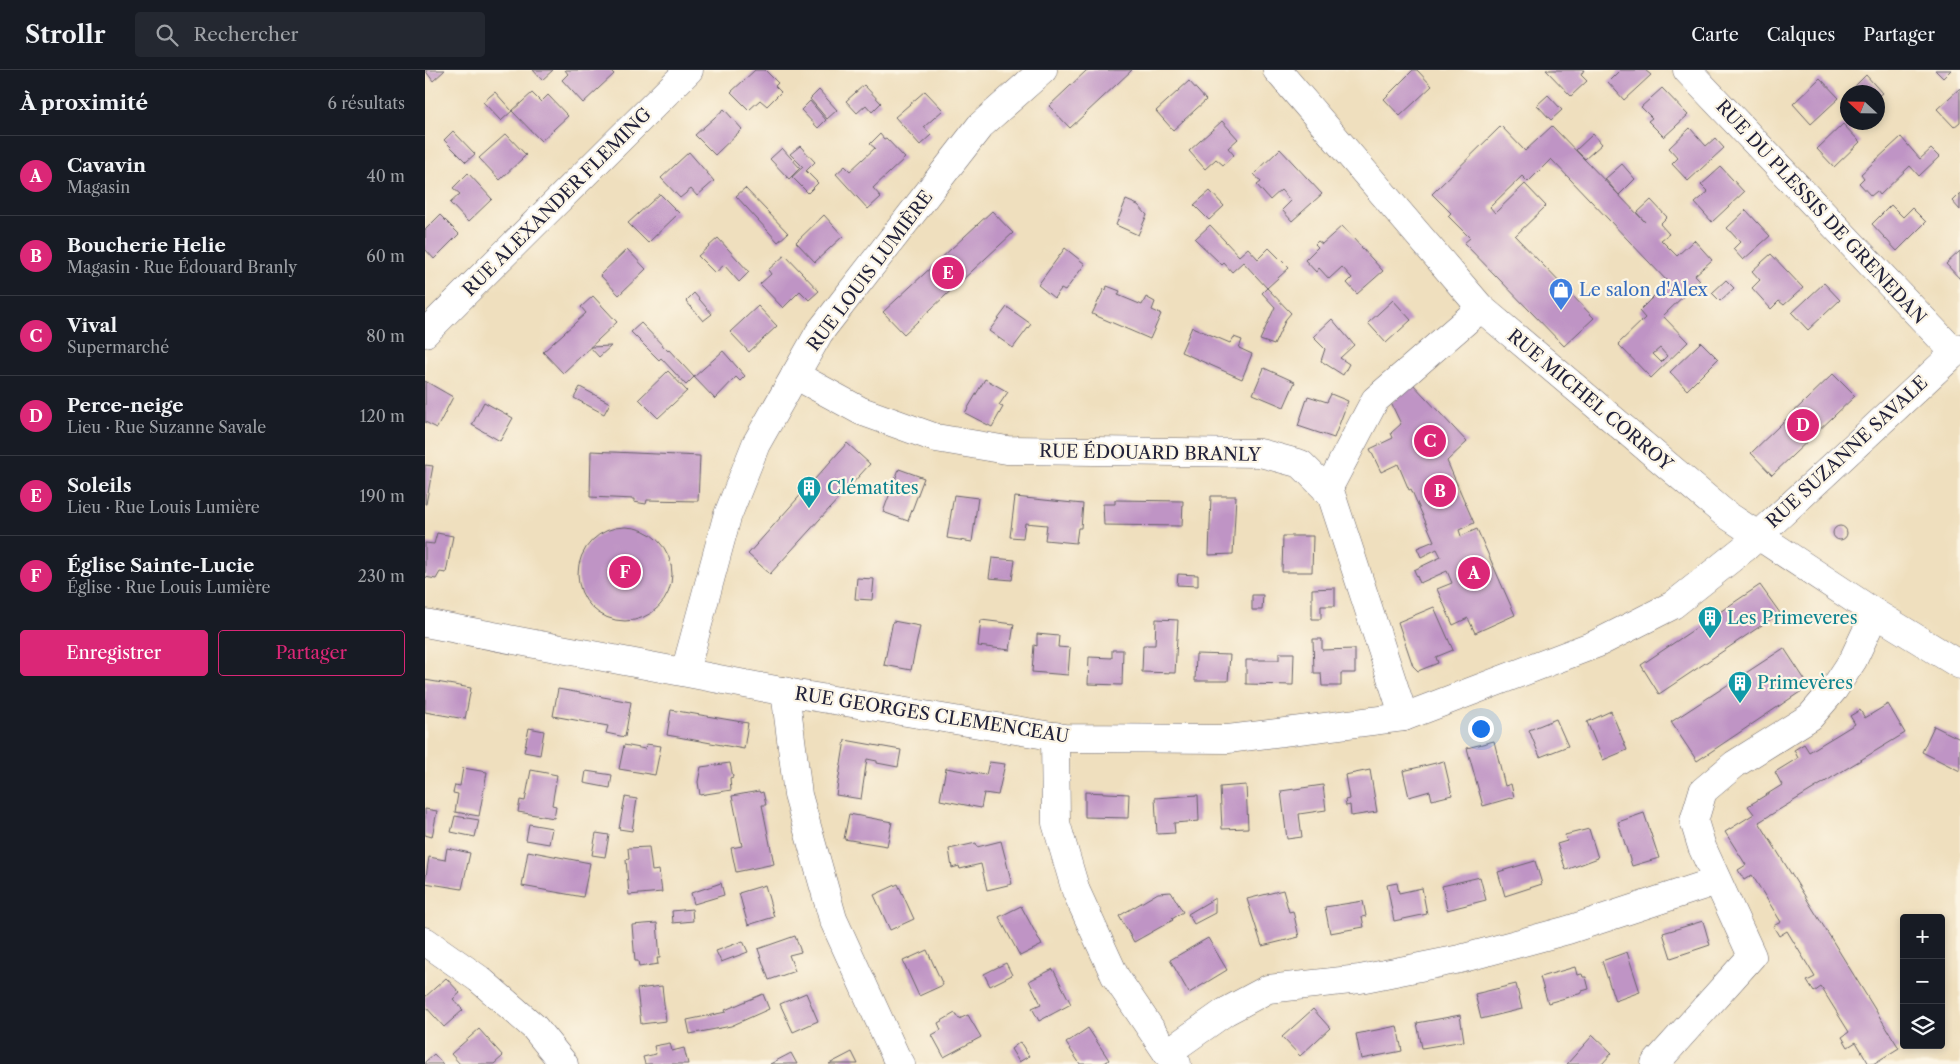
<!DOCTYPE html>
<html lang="fr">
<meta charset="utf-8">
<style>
body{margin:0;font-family:"Libre Caslon Text",serif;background:#242831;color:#f1f3f6}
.controls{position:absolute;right:15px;bottom:15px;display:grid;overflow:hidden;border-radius:5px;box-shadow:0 2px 8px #0003}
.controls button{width:45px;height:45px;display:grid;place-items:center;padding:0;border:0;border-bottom:1px solid #363941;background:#171b24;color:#f1f3f6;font:25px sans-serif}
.compass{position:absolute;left:1415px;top:15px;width:45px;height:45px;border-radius:50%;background:#171b24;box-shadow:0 2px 8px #0003;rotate:292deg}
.you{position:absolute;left:1055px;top:658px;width:18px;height:18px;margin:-12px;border:4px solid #fff;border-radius:50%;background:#1a73e8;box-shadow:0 0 0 8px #1a73e833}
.badge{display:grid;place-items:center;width:32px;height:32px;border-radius:50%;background:#db2777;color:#fff;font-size:16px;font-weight:700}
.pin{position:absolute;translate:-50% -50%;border:2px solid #fff;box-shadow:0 1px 5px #0006}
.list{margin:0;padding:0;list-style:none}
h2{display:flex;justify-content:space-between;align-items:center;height:65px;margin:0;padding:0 20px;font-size:21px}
h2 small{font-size:16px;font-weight:400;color:#9ea1a6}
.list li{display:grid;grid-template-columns:32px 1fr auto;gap:15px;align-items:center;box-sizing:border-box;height:80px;padding:0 20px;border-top:1px solid #363941}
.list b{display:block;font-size:19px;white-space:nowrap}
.list p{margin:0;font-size:16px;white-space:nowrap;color:#9ea1a6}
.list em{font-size:16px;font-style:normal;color:#9ea1a6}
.actions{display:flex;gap:10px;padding:15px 20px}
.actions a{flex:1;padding:11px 0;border:1px solid #db2777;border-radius:5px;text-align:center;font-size:18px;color:#db2777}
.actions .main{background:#db2777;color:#fff}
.icon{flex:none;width:28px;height:28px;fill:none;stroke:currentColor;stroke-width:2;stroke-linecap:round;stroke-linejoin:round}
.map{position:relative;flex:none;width:1535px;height:994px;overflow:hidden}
header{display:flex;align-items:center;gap:30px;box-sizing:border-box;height:70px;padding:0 25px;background:#171b24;border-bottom:1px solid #363941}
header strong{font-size:24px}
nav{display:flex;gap:28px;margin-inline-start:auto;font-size:18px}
.search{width:350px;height:45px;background:#242831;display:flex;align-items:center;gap:12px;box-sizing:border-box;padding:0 18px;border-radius:5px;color:#9ea1a6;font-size:19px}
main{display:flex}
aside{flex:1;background:#171b24}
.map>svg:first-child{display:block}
.building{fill:#bf94c5;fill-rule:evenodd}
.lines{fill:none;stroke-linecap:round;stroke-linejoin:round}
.minor-casing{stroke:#6a6469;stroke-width:29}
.minor{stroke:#fff;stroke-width:28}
.labels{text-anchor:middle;stroke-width:4.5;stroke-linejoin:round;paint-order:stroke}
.street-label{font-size:18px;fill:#22223b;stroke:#fcf5e5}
.shop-label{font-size:18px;fill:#366cbe;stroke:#fcf5e5;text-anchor:start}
.culture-label{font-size:18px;fill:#0d838f;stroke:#fcf5e5;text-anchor:start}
</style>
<header>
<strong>Strollr</strong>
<div class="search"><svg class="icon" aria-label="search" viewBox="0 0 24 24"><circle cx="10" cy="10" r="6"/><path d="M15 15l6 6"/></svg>Rechercher</div>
<nav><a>Carte</a><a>Calques</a><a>Partager</a></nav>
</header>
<main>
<aside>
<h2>À proximité<small>6 résultats</small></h2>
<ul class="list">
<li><span class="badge">A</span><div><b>Cavavin</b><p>Magasin</p></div><em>40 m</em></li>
<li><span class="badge">B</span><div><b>Boucherie Helie</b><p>Magasin · Rue Édouard Branly</p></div><em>60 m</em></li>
<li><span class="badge">C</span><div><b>Vival</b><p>Supermarché</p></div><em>80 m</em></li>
<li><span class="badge">D</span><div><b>Perce-neige</b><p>Lieu · Rue Suzanne Savale</p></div><em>120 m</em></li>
<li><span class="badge">E</span><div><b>Soleils</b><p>Lieu · Rue Louis Lumière</p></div><em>190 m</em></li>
<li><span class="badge">F</span><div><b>Église Sainte-Lucie</b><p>Église · Rue Louis Lumière</p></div><em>230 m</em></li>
</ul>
<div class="actions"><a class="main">Enregistrer</a><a>Partager</a></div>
</aside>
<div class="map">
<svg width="1535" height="994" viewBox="0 0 1535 994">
<rect width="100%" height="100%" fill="#fcf5e5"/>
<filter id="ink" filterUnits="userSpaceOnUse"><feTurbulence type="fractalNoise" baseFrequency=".02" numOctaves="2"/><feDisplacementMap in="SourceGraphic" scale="10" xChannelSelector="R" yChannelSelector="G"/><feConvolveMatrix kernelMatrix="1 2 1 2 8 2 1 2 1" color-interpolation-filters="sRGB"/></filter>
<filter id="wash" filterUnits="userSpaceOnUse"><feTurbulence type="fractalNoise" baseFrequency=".0096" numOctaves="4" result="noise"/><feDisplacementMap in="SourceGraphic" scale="20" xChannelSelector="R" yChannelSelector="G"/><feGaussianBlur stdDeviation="1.12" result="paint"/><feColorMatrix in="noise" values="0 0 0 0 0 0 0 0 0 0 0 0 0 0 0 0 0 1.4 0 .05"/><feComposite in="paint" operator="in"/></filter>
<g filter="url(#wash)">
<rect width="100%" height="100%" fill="#efdfbe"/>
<g id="blocks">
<g class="building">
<polygon points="0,0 20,0 8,11"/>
<polygon points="108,0 128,0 117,10"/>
<polygon points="140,0 185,0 189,4 158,33 137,10 143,4"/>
<polygon points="330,0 340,0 353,13 350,16 356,22 342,36 335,30 324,40 306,22"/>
<polygon points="662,0 707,0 645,58 624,36"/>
<polygon points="988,0 992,0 1007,16 975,46 959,29"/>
<polygon points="1121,0 1159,0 1156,5 1162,11 1146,26"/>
<polygon points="1195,0 1220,0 1226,5 1199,30 1183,12"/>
<polygon points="1510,0 1526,0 1518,8"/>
<polygon points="1441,5 1457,23 1452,27 1452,22 1425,21"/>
<polygon points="1395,8 1414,28 1386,54 1368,34"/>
<polygon points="764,11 781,30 748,60 731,41"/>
<polygon points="439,15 456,33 447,42 441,35 432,43 421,31"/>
<polygon points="1237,18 1263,45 1239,67 1223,51 1227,48 1216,37"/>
<polygon points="1535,18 1535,52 1529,57 1512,39"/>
<polygon points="394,20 412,40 402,49 385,29"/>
<polygon points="500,21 518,40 499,57 506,65 495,75 470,47"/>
<polygon points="70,22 87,41 76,51 58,32"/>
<polygon points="107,23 116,32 123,25 143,46 116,71 87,41"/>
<polygon points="1123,25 1137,40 1126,50 1112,35"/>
<polygon points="385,31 401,50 393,58 376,40"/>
<polygon points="299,39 317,59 290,85 270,65"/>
<polygon points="797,51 813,69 803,78 809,85 798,95 791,89 780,99 764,81"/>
<polygon points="1418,54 1435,72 1409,97 1392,79"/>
<path d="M1076,56L1100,81L1127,56L1220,152L1212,143L1226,130L1242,147L1235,154L1244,164L1236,170L1252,186L1269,170L1287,190L1270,205L1275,210L1238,246L1263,272L1226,308L1193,274L1220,248L1214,241L1243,212L1126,89L1103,112L1097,106L1065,137L1070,143L1100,114L1121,136L1090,166L1169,248L1139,276L1039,173L1045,168L1023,146L1026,143L1007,124ZM1235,278L1242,286L1236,292L1228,284Z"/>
<polygon points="1265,58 1281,76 1290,68 1299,78 1263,111 1247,94 1253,88 1244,78"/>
<polygon points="28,61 50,84 41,92 19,70"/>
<polygon points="81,64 101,85 75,110 54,88"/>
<polygon points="455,64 459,69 461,68 480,88 448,118 456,127 443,139 411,104 420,96 425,101 450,78 445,74"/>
<polygon points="1168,64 1177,74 1160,89 1151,80"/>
<polygon points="1476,67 1495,89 1506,79 1514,87 1494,106 1485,96 1455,125 1452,121 1446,126 1434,113 1439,108 1436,104"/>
<polygon points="375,76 390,92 381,101 393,113 383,123 367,107 378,97 365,84"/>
<polygon points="357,78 375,98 364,109 345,89"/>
<polygon points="855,79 897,124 867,151 857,140 866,131 856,120 845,130 832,115 836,112 829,104"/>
<polygon points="264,82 289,111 272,126 266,119 255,128 236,108"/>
<polygon points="1197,94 1210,109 1194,125 1180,109"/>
<polygon points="1296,97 1319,122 1287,152 1270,133 1283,122 1276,115"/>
<polygon points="43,103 67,129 43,152 25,133 35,124 28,118"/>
<polygon points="320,118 363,163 353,172 311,126"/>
<polygon points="785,121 799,136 784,150 769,135"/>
<polygon points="1535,123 1535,140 1527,131"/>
<polygon points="235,124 254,143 223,173 203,153"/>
<polygon points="701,130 713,135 722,145 713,165 691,155"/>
<polygon points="1466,135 1478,147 1487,138 1501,152 1472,181 1447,154"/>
<polygon points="1321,140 1345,166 1318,190 1308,179 1315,172 1302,158"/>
<polygon points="567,141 588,163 479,264 458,242"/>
<polygon points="15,145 34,164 9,189 0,179 0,160"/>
<polygon points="399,145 418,166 390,192 371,172"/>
<polygon points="785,155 814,186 823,178 833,189 844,178 864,198 842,218 818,192 807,202 799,193 797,195 770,169"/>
<polygon points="917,156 958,201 932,224 922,213 927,208 917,197 904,209 894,198 891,202 880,190 893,177 890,174 893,171 897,174"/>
<polygon points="293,168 324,202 314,212 299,195 290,203 273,186"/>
<polygon points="640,178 660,194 640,221 636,219 629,228 613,215"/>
<polygon points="202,179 221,199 194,225 175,205"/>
<polygon points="1535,181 1535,209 1521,194"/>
<polygon points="1346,184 1378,218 1359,235 1354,231 1346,239 1327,218 1335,210 1327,201"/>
<polygon points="360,185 394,221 384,230 375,221 358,238 335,214 346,204 343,200"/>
<polygon points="1301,210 1309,218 1295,231 1287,223"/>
<polygon points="1399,213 1415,230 1383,260 1367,243"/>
<polygon points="682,216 695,221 693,225 717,235 721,227 730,232 727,240 736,244 725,269 667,244 679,219 681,220"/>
<polygon points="842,218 866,243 861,249 849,275 835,270 850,237 837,223"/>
<polygon points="269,223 287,244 278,251 261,231"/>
<polygon points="168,226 192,252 138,303 118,282 161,243 156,237"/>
<polygon points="968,230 986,250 961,273 943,253"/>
<polygon points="333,236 352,256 324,282 305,262"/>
<polygon points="582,237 606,254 588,278 564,261"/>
<polygon points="907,249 929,275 915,288 924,294 918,305 896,291 900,279 888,267"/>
<polygon points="216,253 243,281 244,280 269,307 261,315 236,288 234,290 206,262"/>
<polygon points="767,257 805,273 809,267 817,270 814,278 827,284 817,309 756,282"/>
<polygon points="1276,272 1293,289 1262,320 1245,302"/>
<polygon points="186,276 174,287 165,277"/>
<polygon points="298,281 320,306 315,311 311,307 290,329 269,307"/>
<polygon points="839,298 870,312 859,337 828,324"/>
<polygon points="243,301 262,321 233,348 214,329"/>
<polygon points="1408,304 1430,326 1347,405 1326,383"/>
<polygon points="560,309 583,322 574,335 578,337 567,357 540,343"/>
<polygon points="0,311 28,327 12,358 0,352"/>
<polygon points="987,313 1042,372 1022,391 1049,453 1034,460 1036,466 1052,459 1090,545 1050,563 1043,548 1028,555 1012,519 1027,513 1022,501 995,513 989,500 1016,487 1012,479 996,487 992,478 1009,471 986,419 984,420 973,394 956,402 945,379 968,368 966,363 976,354 966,333"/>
<polygon points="155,317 185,333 179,344 149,328"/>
<polygon points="906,324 923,331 909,368 873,356 883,326 902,332"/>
<polygon points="59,332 88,348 75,371 47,355"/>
<polygon points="422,373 445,394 345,504 323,484"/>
<polygon points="166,381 275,386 273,431 222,430 221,434 209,432 209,429 165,427"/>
<polygon points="0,395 8,396 1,434 0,434"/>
<polygon points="474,399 499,408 483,451 458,442"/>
<polygon points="529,425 553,428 547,472 522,468"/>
<polygon points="786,426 811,426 808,484 784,485"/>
<polygon points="590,427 658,434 656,458 653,458 651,473 620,470 622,455 600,453 598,468 585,467"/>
<polygon points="690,430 758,431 757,456 679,455 678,434 690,434"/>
<circle cx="1415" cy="463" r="7"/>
<circle cx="200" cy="504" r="47"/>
<polygon points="12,463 28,466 21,503 15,502 11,509 0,507 0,473 9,474"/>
<polygon points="858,466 888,466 887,502 857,502"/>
<polygon points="567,488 590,490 587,510 564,508"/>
<polygon points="753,504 773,505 773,516 752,515"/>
<polygon points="432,508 449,509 447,530 430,529"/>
<polygon points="1335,515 1355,543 1234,624 1216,595"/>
<polygon points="910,518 910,536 896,536 896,549 887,549 887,519"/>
<polygon points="827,525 838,525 837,540 827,540"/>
<polygon points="1009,537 1028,580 1011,587 1013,593 993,601 988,596 973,552"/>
<polygon points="731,549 753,550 750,603 717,602 718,575 730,575"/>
<polygon points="556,550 589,554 585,580 553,576"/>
<polygon points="468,551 495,556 486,600 459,595"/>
<polygon points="612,564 634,566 633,577 645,578 643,605 607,602 609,575 612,576"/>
<polygon points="888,569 897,569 897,580 930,579 930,603 916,603 916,616 897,616 896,603 889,603"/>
<polygon points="1359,578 1384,616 1272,691 1246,652"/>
<polygon points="687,580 698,580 697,615 663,614 664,587 687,588"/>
<polygon points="854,583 869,583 868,615 821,614 821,590 854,590"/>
<polygon points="771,584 805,585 803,611 770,611"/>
<polygon points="0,610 46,618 40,649 0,642"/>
<polygon points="133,619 206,632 200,667 181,663 183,656 128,646"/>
<polygon points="1463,634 1480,663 1334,752 1474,978 1448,994 1444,994 1431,972 1423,977 1417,967 1424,962 1396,917 1389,922 1382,911 1390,907 1362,861 1354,866 1348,856 1356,852 1327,805 1319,810 1313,800 1321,795 1300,762 1329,744 1323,736 1357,715 1350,702 1373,688 1369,680 1379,674 1384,682 1430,654 1425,646 1435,640 1440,648"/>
<polygon points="246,640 323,653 319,679 242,665"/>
<polygon points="1186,641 1202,680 1178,690 1162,652"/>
<polygon points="1131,649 1143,676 1115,687 1104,660"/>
<polygon points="1509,656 1535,669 1535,701 1497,682"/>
<polygon points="104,658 119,661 115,685 99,682"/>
<polygon points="420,670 476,680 473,697 452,693 452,691 442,689 436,729 411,725"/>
<polygon points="1069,671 1080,716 1086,714 1089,727 1058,736 1042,678"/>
<polygon points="221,674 236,676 230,705 194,699 199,675 220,679"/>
<polygon points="1019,691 1027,725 1007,730 1005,721 984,727 978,701"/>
<polygon points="564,692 580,694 573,725 559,723 556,738 515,730 521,698 561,705"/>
<polygon points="305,693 308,707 305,708 306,720 275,725 273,712 276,697"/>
<polygon points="38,698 62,702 54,746 30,742 33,724 28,723 30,715 35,716"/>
<polygon points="106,700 132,705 127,735 131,736 129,748 93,742 95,730 100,731"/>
<polygon points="945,700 952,742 926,746 925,735 921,736 920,730 924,729 920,705"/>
<polygon points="161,701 187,705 185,718 159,713"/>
<polygon points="821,715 823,758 797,759 795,717"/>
<polygon points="898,715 901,740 874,744 877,767 862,769 856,721"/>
<polygon points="334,721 335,723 338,722 341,735 337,735 349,794 311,802 306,778 317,776 307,726"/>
<polygon points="660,722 704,724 703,748 660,747"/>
<polygon points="773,725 774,751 749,753 750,763 732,764 730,728"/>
<polygon points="200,727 212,729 207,761 194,759"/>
<polygon points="0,739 12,741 7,767 0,765"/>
<polygon points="1219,743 1234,788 1207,796 1193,752"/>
<polygon points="424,744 467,752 462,776 419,769"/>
<polygon points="30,746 54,750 50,767 26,762"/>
<polygon points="104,754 127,758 124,774 101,770"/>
<polygon points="1164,759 1173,788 1141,800 1132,774 1142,771 1140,765"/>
<polygon points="171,763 184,765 180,787 167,785"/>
<polygon points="576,771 587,814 562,820 556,794 535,799 534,796 527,798 524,779 551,773 552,777"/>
<polygon points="224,777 227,801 234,800 237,822 204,825 201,790 204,789 203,778"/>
<polygon points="22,778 45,783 37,819 0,813 4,787 20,790"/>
<polygon points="103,781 165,793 158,827 97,816"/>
<polygon points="1110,791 1117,814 1080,826 1073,802"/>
<polygon points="1055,807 1061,830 1022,840 1017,816"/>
<polygon points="296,813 299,825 269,834 266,823"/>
<polygon points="972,813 974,823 997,818 1002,844 969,851 962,815"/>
<polygon points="473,814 489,849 465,860 449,825"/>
<polygon points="340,815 349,847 323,855 314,823"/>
<polygon points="858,820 864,842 868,841 874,867 837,876 822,829"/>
<polygon points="746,822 758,842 747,849 748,850 709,872 694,846 733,823"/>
<polygon points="790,828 790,843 769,854 763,844"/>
<polygon points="938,831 941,846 937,847 939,857 905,863 900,837"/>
<polygon points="596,836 617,875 595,886 574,847"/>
<polygon points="267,839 268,851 248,853 247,841"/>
<polygon points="1278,851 1285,875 1246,888 1238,863"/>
<polygon points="232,853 235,888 232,888 233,894 214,897 213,891 210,891 207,855"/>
<polygon points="370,866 376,882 364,885 370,901 344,910 333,879"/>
<polygon points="783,868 802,900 764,923 745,890"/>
<polygon points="318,871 323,882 296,892 291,881"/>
<polygon points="502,880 518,915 494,926 478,891"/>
<polygon points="1202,882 1215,922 1190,931 1177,891"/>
<polygon points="581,893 587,905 565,916 559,904"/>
<polygon points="1150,897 1152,905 1157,904 1158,907 1161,907 1164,919 1157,921 1157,923 1123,933 1115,907"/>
<polygon points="628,899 646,934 614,951 607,938 616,934 604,911"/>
<polygon points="21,908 35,923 28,929 38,940 19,957 0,936 0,927"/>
<polygon points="1091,914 1097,939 1056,949 1050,924"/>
<polygon points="237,916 241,951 216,954 212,919"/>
<polygon points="381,923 393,951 368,962 355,934"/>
<polygon points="338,924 344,939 306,956 265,964 262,950 301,942 300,940"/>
<polygon points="888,939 905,958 875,986 857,967"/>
<polygon points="530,943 534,949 543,945 556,967 519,987 507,965 516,960 513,953"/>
<polygon points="1035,945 1039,971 997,978 992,953"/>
<polygon points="972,956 977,981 936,989 931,964"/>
<polygon points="663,958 684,990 678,994 655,994 641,973"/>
<polygon points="54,959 78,986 69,994 35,994 26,984"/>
<polygon points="1168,965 1187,983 1177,994 1142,994"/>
<polygon points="595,972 604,986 594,992 586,979"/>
<polygon points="245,973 247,981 259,978 263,994 220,994 218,987 231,984 229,976"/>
<polygon points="427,982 433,994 404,994"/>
<polygon points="366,983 372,994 345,994"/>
<polygon points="9,984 18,994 0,994 0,992"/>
</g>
</g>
</g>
<g filter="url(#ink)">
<use href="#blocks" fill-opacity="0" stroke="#6a6469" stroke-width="1"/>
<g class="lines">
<defs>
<g id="minor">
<polyline points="852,0 1056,238 1299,443 1450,543 1535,595"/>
<polyline points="1262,0 1530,283"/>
<polyline points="0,263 264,0"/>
<polyline points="370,305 436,341 511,368 582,380 835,383 876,394 906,424 979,647"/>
<polyline points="902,421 950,330 1056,238"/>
<polyline points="0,553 372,624 639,668 803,669 979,647 1171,574 1248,535 1321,477 1535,278"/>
<polyline points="260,602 302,447 331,374 394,263 555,56 618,0"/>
<polyline points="360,621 373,725 408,849 471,987 476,994"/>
<polyline points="630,666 631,753 651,821 690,906 742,983 752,994"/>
<polyline points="0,871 54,909 109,957 139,994"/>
<polyline points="742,983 800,942 843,919 935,909 1035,889 1143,860 1292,811"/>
<polyline points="1230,994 1327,886 1277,777 1269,751 1278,721 1310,694 1385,647 1409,619 1428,590 1450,543"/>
</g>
</defs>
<use href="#minor" class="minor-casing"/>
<use href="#minor" class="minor"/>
</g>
</g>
<defs>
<symbol id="shop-pin" viewBox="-11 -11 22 30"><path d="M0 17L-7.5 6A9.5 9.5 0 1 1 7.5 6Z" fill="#3f7fe0" stroke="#fcf5e5"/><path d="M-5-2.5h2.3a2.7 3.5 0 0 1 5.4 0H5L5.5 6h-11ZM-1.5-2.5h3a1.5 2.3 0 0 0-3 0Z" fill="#fff"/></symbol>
<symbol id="building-pin" viewBox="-11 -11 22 30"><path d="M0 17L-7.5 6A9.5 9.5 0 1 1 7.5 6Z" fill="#0f9aa8" stroke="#fcf5e5"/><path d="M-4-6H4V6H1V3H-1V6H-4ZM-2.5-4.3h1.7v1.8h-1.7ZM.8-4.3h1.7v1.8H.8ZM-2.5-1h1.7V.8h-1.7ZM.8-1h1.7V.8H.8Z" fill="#fff"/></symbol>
</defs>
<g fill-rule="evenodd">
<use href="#shop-pin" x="1122" y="206" width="28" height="38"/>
<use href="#building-pin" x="370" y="404" width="28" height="38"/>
<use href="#building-pin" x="1271" y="534" width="28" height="38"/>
<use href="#building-pin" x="1301" y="599" width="28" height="38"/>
</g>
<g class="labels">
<g class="street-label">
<text transform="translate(132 132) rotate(-45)" y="6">RUE ALEXANDER FLEMING</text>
<text transform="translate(1396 142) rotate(47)" y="6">RUE DU PLESSIS DE GRENEDAN</text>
<text transform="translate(445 201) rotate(-53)" y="6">RUE LOUIS LUMIÈRE</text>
<text transform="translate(1165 330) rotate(40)" y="6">RUE MICHEL CORROY</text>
<text transform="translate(1422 382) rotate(-43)" y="6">RUE SUZANNE SAVALE</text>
<text transform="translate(725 383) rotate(1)" y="6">RUE ÉDOUARD BRANLY</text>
<text transform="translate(507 645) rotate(9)" y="6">RUE GEORGES CLEMENCEAU</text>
</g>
<g class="shop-label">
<text x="1154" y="226">Le salon d'Alex</text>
</g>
<g class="culture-label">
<text x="402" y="424">Clématites</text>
<text x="1302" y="554">Les Primeveres</text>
<text x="1332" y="619">Primevères</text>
</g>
</g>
</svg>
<div class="controls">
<button>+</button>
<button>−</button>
<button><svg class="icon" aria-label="layers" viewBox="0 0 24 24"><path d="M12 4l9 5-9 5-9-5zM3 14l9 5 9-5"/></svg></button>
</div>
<svg class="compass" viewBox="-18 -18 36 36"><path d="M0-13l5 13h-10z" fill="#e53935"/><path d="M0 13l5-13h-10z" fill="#9ea1a6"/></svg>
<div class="you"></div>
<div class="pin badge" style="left:1049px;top:503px">A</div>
<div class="pin badge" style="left:1015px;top:421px">B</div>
<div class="pin badge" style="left:1005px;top:371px">C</div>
<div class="pin badge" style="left:1378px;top:355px">D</div>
<div class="pin badge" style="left:523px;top:203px">E</div>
<div class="pin badge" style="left:200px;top:502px">F</div>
</div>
</main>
